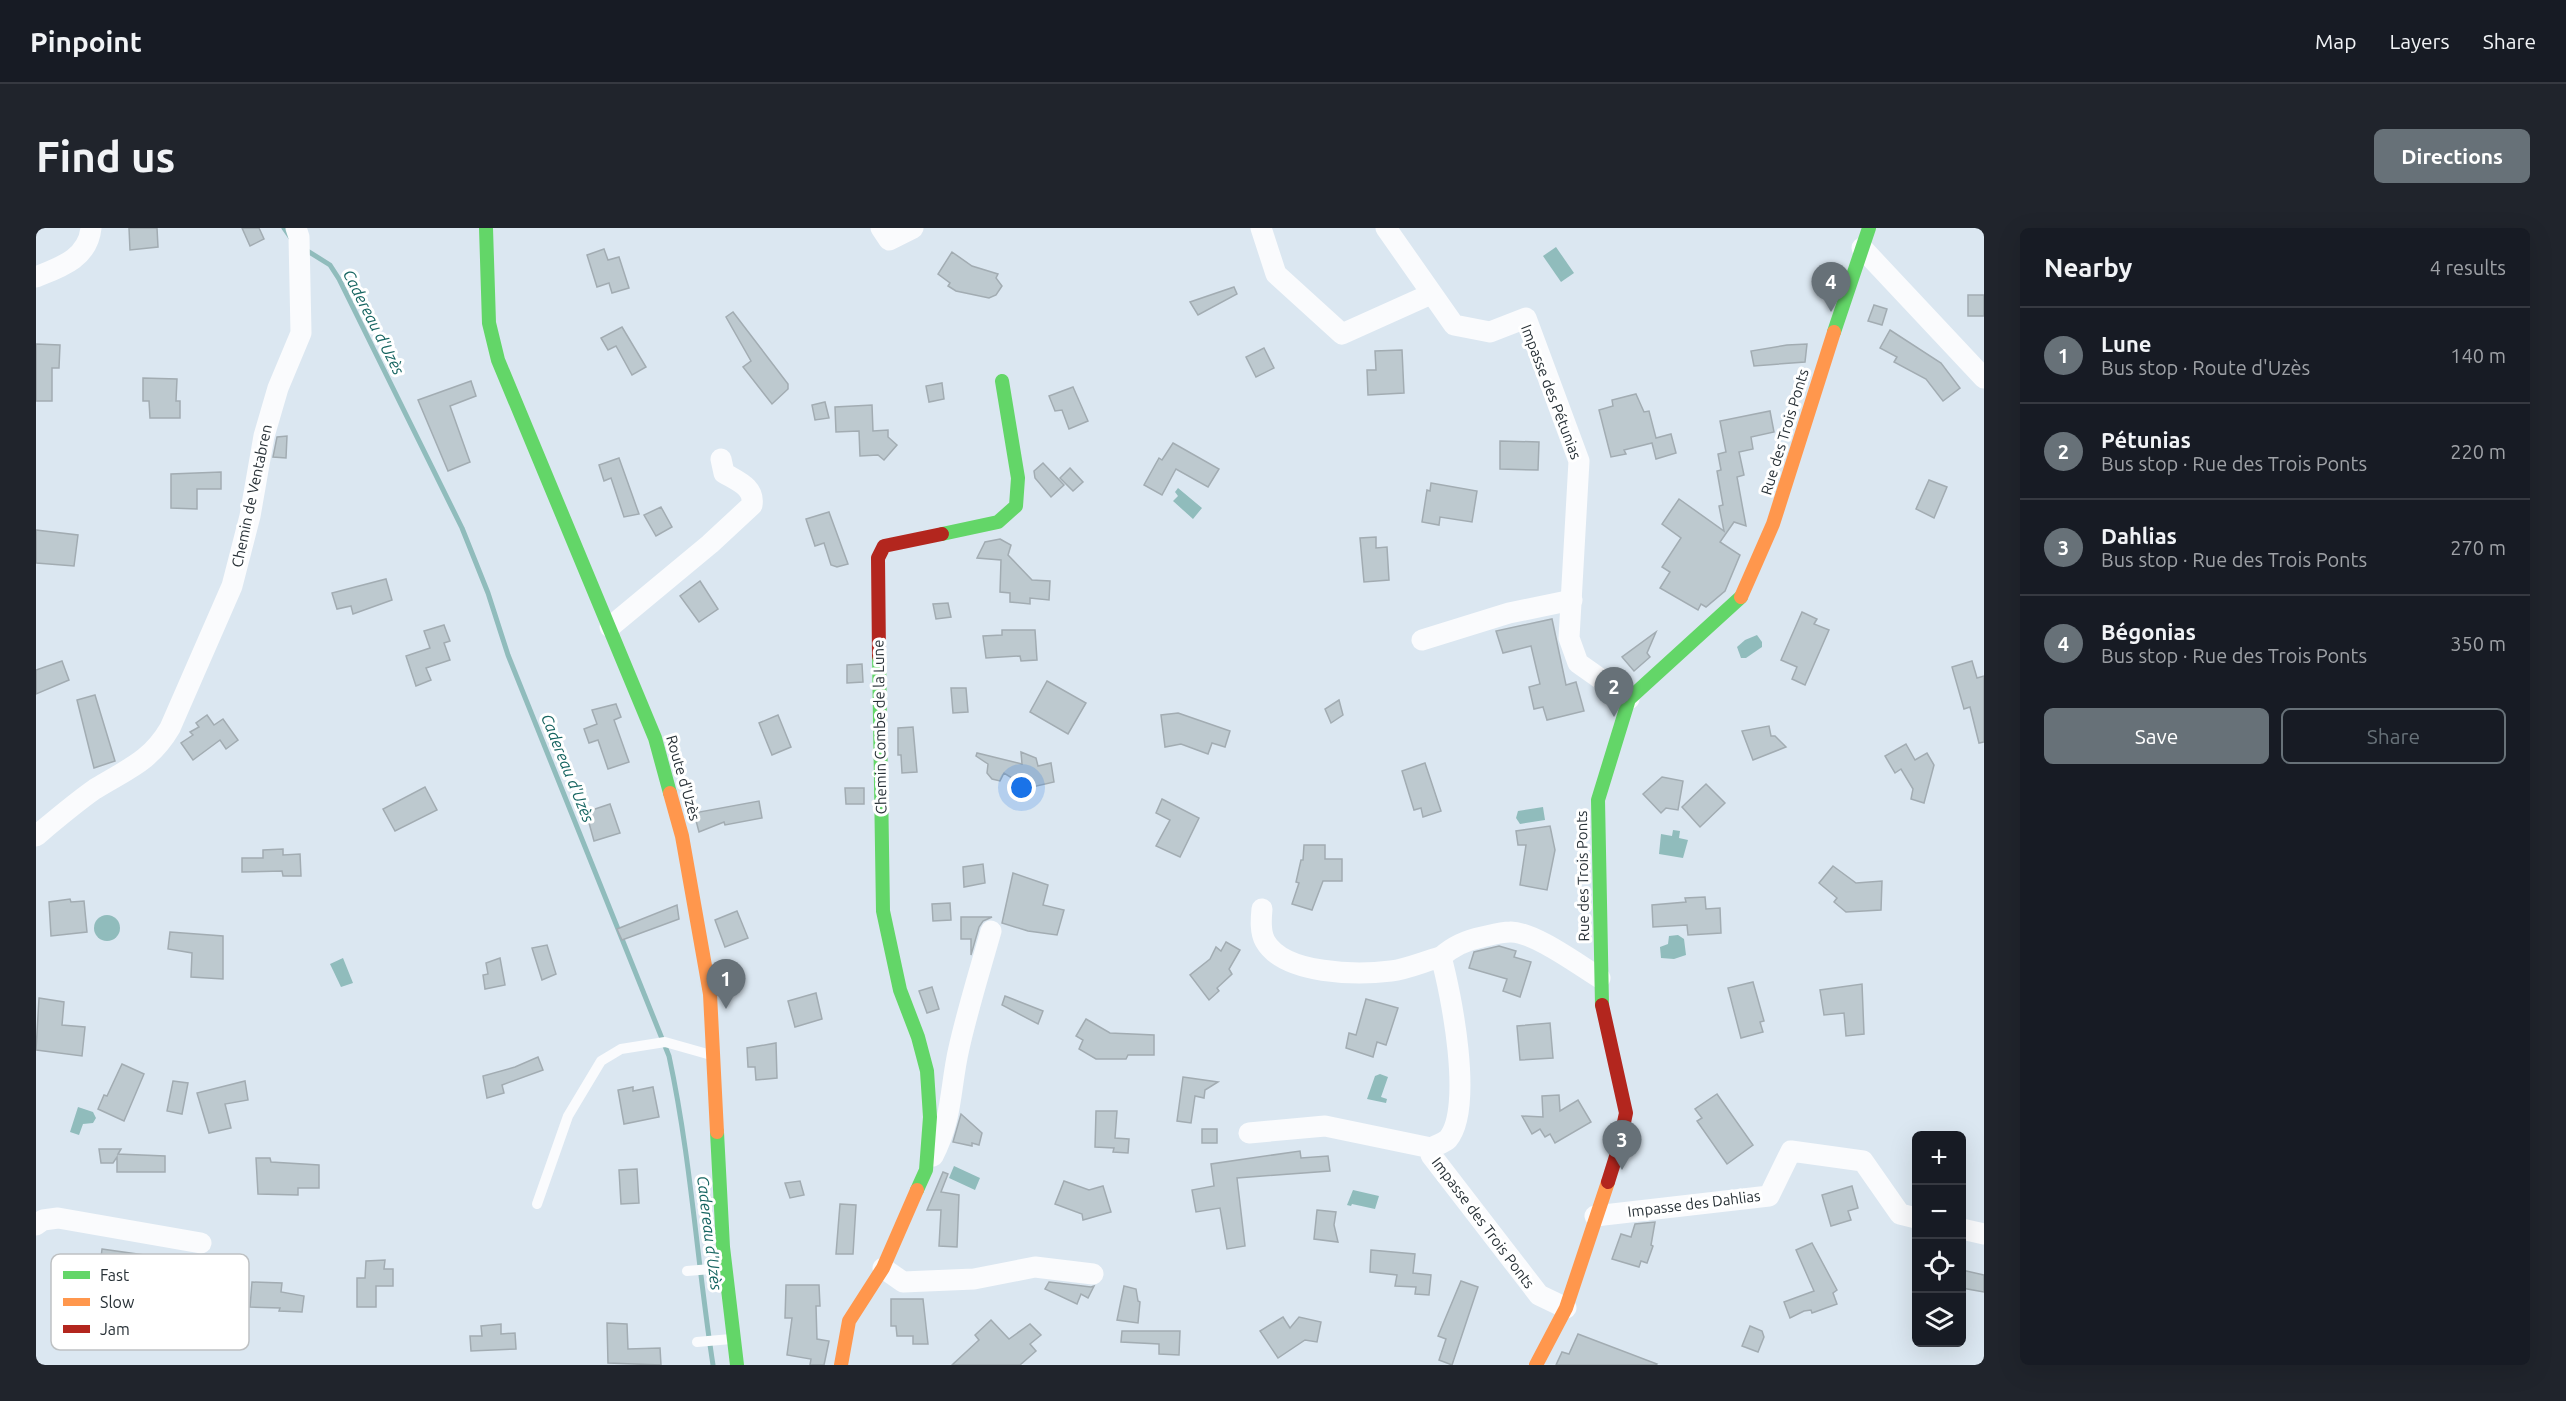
<!DOCTYPE html>
<meta charset="utf-8">
<style>
body{margin:0;font-family:Ubuntu,sans-serif;background:#20242c;color:#f1f3f6}
.controls{position:absolute;right:18px;bottom:18px;display:grid;overflow:hidden;border-radius:9px;box-shadow:0 6px 24px #0002}
.controls button{width:54px;height:54px;display:grid;place-items:center;padding:0;border:0;border-bottom:2px solid #363941;background:#171b24;color:#f1f3f6;font:30px sans-serif}
.you{position:absolute;left:986px;top:560px;width:21px;height:21px;margin:-15px;border:4px solid #fff;border-radius:50%;background:#1a73e8;box-shadow:0 0 0 9px #1a73e833}
.badge{display:grid;place-items:center;width:39px;height:39px;border-radius:50%;background:#677178;color:#fff;font-size:20px;font-weight:700}
.pin{position:absolute;translate:-50% -50px;filter:drop-shadow(0 2px 3px #0008)}
.pin::after{content:'';position:absolute;top:32px;width:21px;height:18px;background:inherit;clip-path:polygon(0 0,100% 0,50% 100%)}
.list{margin:0;padding:0;list-style:none}
h2{display:flex;justify-content:space-between;align-items:center;height:78px;margin:0;padding:0 24px;font-size:26px}
h2 small{font-size:20px;font-weight:400;color:#9ea1a6}
.list li{display:grid;grid-template-columns:39px 1fr auto;gap:18px;align-items:center;box-sizing:border-box;height:96px;padding:0 24px;border-top:2px solid #363941}
.list b{display:block;font-size:22px;white-space:nowrap}
.list p{margin:0;font-size:20px;white-space:nowrap;color:#9ea1a6}
.list em{font-size:20px;font-style:normal;color:#9ea1a6}
.actions{display:flex;gap:12px;padding:18px 24px}
.actions a{flex:1;padding:14px 0;border:2px solid #677178;border-radius:9px;text-align:center;font-size:21px;color:#677178}
.actions .main{background:#677178;color:#fff}
.icon{flex:none;width:33px;height:33px;fill:none;stroke:currentColor;stroke-width:2;stroke-linecap:round;stroke-linejoin:round}
.map{position:relative;flex:none;width:1948px;height:1137px;overflow:hidden;border-radius:9px}
header{display:flex;align-items:center;gap:36px;box-sizing:border-box;height:84px;padding:0 30px;background:#171b24;border-bottom:2px solid #363941}
header strong{font-size:28px}
nav{display:flex;gap:33px;margin-inline-start:auto;font-size:21px}
.intro{display:flex;align-items:center;justify-content:space-between;box-sizing:border-box;height:144px;padding:0 36px}
h1{margin:0;font-size:42px}
.button{padding:15px 27px;border-radius:9px;background:#677178;color:#fff;font-size:21px;font-weight:700}
main{display:flex;gap:36px;padding:0 36px}
aside{flex:1;background:#171b24;border-radius:9px;box-shadow:0 6px 24px #0002}
.map>svg:first-child{display:block}
.water{fill:#90bcbc}
.lines{fill:none;stroke-linecap:round;stroke-linejoin:round}
.stream{stroke:#90bcbc;stroke-width:5}
.building{fill:#bdc9cf;stroke:#a2acb2;stroke-width:1.5}
.lane{stroke:#fafbfd;stroke-width:10}
.street{stroke:#fafbfd;stroke-width:21}
.fast{stroke:#63d668;stroke-width:14}
.slow{stroke:#ff974d;stroke-width:14}
.jam{stroke:#b3261e;stroke-width:14}
.labels{text-anchor:middle;stroke-width:6;stroke-linejoin:round;paint-order:stroke}
.street-label{font-size:15px;fill:#283137;stroke:#fff}
.water-label{font-size:16px;font-style:italic;fill:#156460;stroke:#fff}
.key{fill:#fff;stroke:#bec1c3;stroke-width:1.5}
.key-label{font-size:16px;fill:#283137}
</style>
<header>
<strong>Pinpoint</strong>
<nav><a>Map</a><a>Layers</a><a>Share</a></nav>
</header>
<div class="intro"><h1>Find us</h1><a class="button">Directions</a></div>
<main>
<div class="map">
<svg width="1948" height="1137" viewBox="0 0 1948 1137">
<rect width="100%" height="100%" fill="#dbe7f1"/>
<g class="water">
<polygon points="1520,19 1538,45 1525,54 1507,28"/>
<polygon points="1142,260 1166,280 1157,291 1137,273 1142,268 1139,264"/>
<polygon points="1721,407 1726,414 1726,419 1710,430 1705,430 1701,419 1709,412"/>
<polygon points="1507,579 1509,592 1484,596 1480,590 1482,583"/>
<polygon points="1637,602 1644,603 1643,610 1652,612 1647,630 1623,626 1625,606 1636,608"/>
<circle cx="71" cy="700" r="13"/>
<polygon points="1642,707 1648,711 1650,727 1638,731 1625,730 1624,719 1632,716 1633,708"/>
<polygon points="307,730 317,755 305,759 294,736"/>
<polygon points="1344,846 1352,849 1345,869 1351,871 1350,875 1331,871 1339,848"/>
<polygon points="42,879 57,884 60,890 57,895 47,896 43,907 34,904"/>
<polygon points="918,938 944,950 939,962 913,950"/>
<polygon points="1317,962 1343,968 1339,981 1316,976 1315,978 1311,977"/>
</g>
<g class="lines">
<g class="stream">
<polyline points="248,0 255,10"/>
<path d="M270,22L294,37L303,51L426,300L452,365L472,427L633,828C655,930 661,1034 677,1137"/>
</g>
</g>
<g class="building">
<polygon points="93,0 121,0 122,19 94,22"/>
<polygon points="206,0 223,0 228,11 214,18"/>
<polygon points="568,21 572,32 583,29 593,60 576,65 573,55 561,59 551,27"/>
<polygon points="916,24 936,38 962,46 960,50 966,58 960,67 953,70 920,63 912,58 914,55 902,46"/>
<polygon points="1198,59 1201,66 1162,87 1154,74"/>
<rect x="1932" y="67" width="16" height="21"/>
<polygon points="1838,77 1851,81 1846,97 1832,93"/>
<polygon points="697,84 752,156 752,161 736,176 707,139 715,133 690,89"/>
<polygon points="586,99 610,139 596,147 580,118 572,122 565,110"/>
<polygon points="1854,102 1905,135 1924,160 1907,173 1890,151 1858,134 1861,129 1844,120"/>
<polygon points="0,116 24,117 23,140 16,140 16,173 0,173"/>
<polygon points="1771,116 1769,134 1718,138 1715,123 1751,117"/>
<polygon points="1228,120 1238,140 1220,149 1210,129"/>
<polygon points="1366,122 1368,165 1332,167 1331,142 1340,142 1339,123"/>
<polygon points="107,150 141,151 140,173 144,173 144,190 114,190 113,173 107,173"/>
<polygon points="435,153 440,168 414,178 434,234 412,243 382,172"/>
<polygon points="906,155 908,171 893,174 890,158"/>
<polygon points="1037,159 1052,193 1033,201 1026,182 1019,183 1013,168"/>
<polygon points="1600,166 1608,184 1613,183 1620,210 1635,206 1640,225 1620,231 1616,215 1588,222 1590,226 1575,229 1563,182 1577,178 1576,172"/>
<polygon points="789,174 793,190 779,192 776,177"/>
<polygon points="836,177 837,203 852,202 852,209 861,217 848,232 842,227 824,228 823,203 800,204 799,179"/>
<polygon points="1734,183 1738,204 1715,209 1717,221 1703,224 1708,247 1701,249 1710,298 1698,294 1684,314 1704,327 1689,363 1670,379 1665,376 1662,382 1624,360 1634,344 1626,339 1645,310 1626,296 1643,271 1688,303 1683,278 1687,277 1681,243 1685,242 1682,226 1690,224 1684,193"/>
<polygon points="251,208 250,230 237,229 241,209"/>
<polygon points="1464,213 1503,214 1502,242 1464,241"/>
<polygon points="1137,215 1183,241 1172,259 1140,241 1126,267 1108,257 1123,230 1126,232"/>
<polygon points="583,230 603,286 588,289 575,250 568,253 563,237"/>
<polygon points="1007,235 1028,257 1015,269 999,250 998,243"/>
<polygon points="1034,240 1047,254 1037,263 1024,250"/>
<polygon points="185,244 185,261 161,261 161,281 135,280 135,246"/>
<polygon points="1893,252 1911,259 1898,290 1880,281"/>
<polygon points="1395,255 1441,263 1436,294 1404,289 1403,297 1386,294 1391,262 1394,263"/>
<polygon points="625,279 636,299 620,308 608,287"/>
<polygon points="793,284 812,336 801,339 795,337 788,315 779,318 770,291"/>
<polygon points="0,302 42,307 38,338 0,335"/>
<polygon points="1340,309 1340,320 1351,319 1353,352 1328,354 1324,310"/>
<polygon points="964,311 975,317 972,327 996,352 1014,353 1013,372 994,370 994,376 974,374 974,365 964,364 965,332 941,330 949,314"/>
<polygon points="350,351 356,372 317,386 315,378 301,381 296,365"/>
<polygon points="664,353 682,381 663,394 644,368"/>
<polygon points="912,375 915,389 900,391 897,376"/>
<polygon points="1766,384 1781,391 1778,396 1793,402 1769,457 1756,451 1761,439 1745,432"/>
<polygon points="1516,391 1530,457 1540,454 1548,483 1511,492 1507,479 1498,481 1493,459 1504,456 1495,418 1467,425 1460,403"/>
<polygon points="408,397 414,413 408,415 414,432 390,440 395,452 380,458 370,428 394,420 388,403"/>
<polygon points="966,402 999,402 1001,432 985,433 984,428 950,430 947,408 966,407"/>
<polygon points="1620,404 1611,425 1614,429 1598,443 1586,429"/>
<polygon points="26,433 33,452 0,466 0,442"/>
<polygon points="1936,433 1941,450 1948,448 1948,514 1943,515 1934,479 1928,481 1916,439"/>
<polygon points="826,436 827,454 811,455 811,437"/>
<polygon points="1011,453 1050,475 1032,506 994,484"/>
<polygon points="915,460 930,460 932,484 917,485"/>
<polygon points="59,467 79,533 58,540 41,472"/>
<polygon points="1303,472 1307,487 1295,495 1289,481"/>
<polygon points="580,476 585,489 578,492 593,534 572,541 562,512 553,515 548,501 561,496 556,482"/>
<polygon points="1142,485 1194,503 1189,519 1176,515 1172,526 1145,516 1129,519 1125,487"/>
<polygon points="171,487 178,497 187,491 202,512 190,521 184,512 157,532 145,515 157,507 154,504 163,499 160,495"/>
<polygon points="742,487 755,519 736,527 723,495"/>
<polygon points="1733,498 1735,508 1739,508 1750,519 1717,532 1706,503"/>
<polygon points="877,499 881,544 866,545 865,527 862,527 862,500"/>
<polygon points="1870,516 1879,532 1891,525 1898,537 1888,575 1875,571 1877,561 1865,541 1859,545 1849,528"/>
<polygon points="985,524 1000,530 1002,538 1015,535 1018,554 992,560 968,545 964,553 956,551 951,545 952,536 940,528 941,525 986,536"/>
<polygon points="1389,535 1405,583 1387,589 1385,580 1378,582 1366,543"/>
<polygon points="1626,549 1647,553 1642,582 1630,580 1625,585 1607,566"/>
<polygon points="1670,556 1689,575 1664,599 1646,579"/>
<polygon points="389,559 401,582 359,603 347,581"/>
<polygon points="809,560 828,560 828,576 810,576"/>
<polygon points="1126,571 1163,590 1144,629 1120,618 1134,592 1120,585"/>
<polygon points="723,573 726,590 689,597 688,594 663,604 658,585"/>
<polygon points="574,576 584,605 558,613 550,584"/>
<polygon points="1514,598 1519,622 1511,662 1484,657 1490,617 1482,617 1480,603"/>
<polygon points="1268,617 1289,617 1289,631 1306,631 1306,653 1287,653 1276,682 1256,676 1263,655 1260,654 1265,632 1267,632"/>
<polygon points="247,621 247,627 264,626 265,648 247,648 246,643 206,644 206,630 227,630 227,622"/>
<polygon points="947,636 949,655 928,659 927,639"/>
<polygon points="1797,638 1820,655 1846,653 1845,682 1810,684 1798,674 1801,670 1783,655"/>
<polygon points="977,645 1012,657 1007,677 1028,682 1021,707 992,703 966,695"/>
<polygon points="1669,669 1670,681 1684,680 1685,705 1652,707 1651,697 1617,699 1616,677 1650,674 1649,670"/>
<polygon points="34,671 35,674 48,673 51,704 15,708 13,674"/>
<polygon points="914,675 915,692 897,693 896,676"/>
<polygon points="641,677 643,691 586,712 581,701"/>
<polygon points="701,683 712,710 689,719 679,692"/>
<polygon points="925,689 956,689 947,693 943,699 935,727 935,711 925,711"/>
<polygon points="134,704 187,708 187,751 155,749 156,725 132,721"/>
<polygon points="1190,714 1204,722 1193,741 1196,746 1181,760 1183,763 1173,772 1154,747 1174,731 1180,719 1185,723"/>
<polygon points="511,717 520,746 506,752 496,720"/>
<polygon points="1463,718 1480,723 1478,729 1495,734 1484,769 1467,763 1471,751 1433,740 1438,724"/>
<polygon points="464,730 469,757 449,761 447,747 452,746 450,735"/>
<polygon points="1717,754 1728,793 1724,794 1727,804 1705,810 1692,760"/>
<polygon points="1826,756 1828,806 1810,808 1808,785 1788,787 1784,762"/>
<polygon points="896,759 903,781 891,785 883,763"/>
<polygon points="780,765 786,791 759,799 752,773"/>
<polygon points="969,768 1007,783 1002,796 966,777"/>
<polygon points="3,770 28,774 26,797 49,799 46,828 0,822"/>
<polygon points="1330,771 1362,780 1350,817 1341,814 1337,829 1310,820 1313,805 1320,807"/>
<polygon points="1050,791 1074,805 1118,807 1118,827 1092,827 1090,831 1060,831 1043,821 1047,812 1040,808"/>
<polygon points="1514,795 1517,830 1484,832 1481,798"/>
<polygon points="740,815 741,850 720,852 719,839 712,839 711,820"/>
<polygon points="502,829 507,842 466,857 468,865 451,870 447,848 479,839"/>
<polygon points="86,836 108,846 88,893 62,881 68,867 71,868"/>
<polygon points="1147,849 1182,854 1169,862 1168,870 1159,868 1155,895 1141,893"/>
<polygon points="137,853 152,855 146,886 131,883"/>
<polygon points="209,853 212,872 189,876 195,900 173,905 161,865"/>
<polygon points="597,859 597,863 617,859 623,889 588,896 582,862"/>
<polygon points="1681,866 1717,917 1691,936 1661,893 1666,890 1659,881"/>
<polygon points="1523,867 1524,883 1542,872 1555,894 1519,915 1514,906 1509,909 1504,901 1496,906 1486,888 1507,889 1506,868"/>
<polygon points="1060,883 1081,883 1079,910 1093,911 1092,925 1077,924 1078,920 1059,919"/>
<polygon points="925,886 946,905 943,917 936,915 936,918 917,914"/>
<rect x="1166" y="901" width="15" height="14"/>
<polygon points="63,921 85,921 82,926 129,928 129,944 81,944 81,929 77,935 65,935"/>
<polygon points="1264,923 1265,930 1292,928 1294,943 1201,950 1209,1018 1191,1021 1184,980 1160,984 1156,962 1178,958 1175,936"/>
<polygon points="220,930 234,930 235,934 283,937 283,960 262,960 262,967 222,966"/>
<polygon points="601,941 603,975 585,976 583,942"/>
<polygon points="907,944 912,946 905,964 923,967 921,1019 903,1018 905,982 891,982"/>
<polygon points="764,953 768,967 754,970 749,955"/>
<polygon points="1028,953 1053,962 1067,958 1075,984 1047,992 1046,986 1019,976"/>
<polygon points="1816,958 1822,980 1812,983 1815,992 1795,998 1786,967"/>
<polygon points="804,976 820,977 817,1026 800,1026"/>
<polygon points="1281,982 1300,984 1298,997 1302,1014 1278,1011"/>
<polygon points="1619,994 1615,1017 1617,1018 1611,1035 1605,1033 1603,1039 1576,1031 1585,1006 1595,1009 1599,996"/>
<polygon points="1776,1015 1801,1062 1797,1065 1801,1076 1776,1085 1775,1082 1768,1083 1754,1090 1748,1074 1778,1063 1760,1022"/>
<polygon points="66,1021 108,1027 107,1034 120,1037 117,1053 63,1047"/>
<polygon points="1335,1022 1379,1026 1377,1045 1395,1047 1393,1067 1379,1066 1380,1059 1359,1058 1361,1047 1334,1044"/>
<polygon points="349,1032 348,1041 357,1041 357,1058 340,1058 340,1079 321,1079 321,1050 329,1050 330,1033"/>
<polygon points="1926,1042 1948,1047 1948,1064 1926,1060"/>
<polygon points="1425,1053 1442,1059 1416,1137 1403,1132 1410,1111 1402,1108"/>
<polygon points="216,1054 246,1055 245,1064 268,1068 266,1084 243,1083 244,1080 214,1079"/>
<polygon points="1013,1054 1055,1059 1058,1058 1052,1070 1045,1066 1041,1076 1009,1061"/>
<polygon points="750,1057 783,1057 784,1078 780,1078 781,1111 793,1113 788,1137 774,1137 775,1131 751,1127 756,1090 749,1090"/>
<polygon points="1088,1058 1100,1061 1102,1073 1104,1074 1102,1095 1081,1092"/>
<polygon points="855,1071 887,1071 892,1116 877,1116 877,1108 861,1108 860,1098 855,1098"/>
<polygon points="1247,1089 1254,1100 1263,1089 1285,1094 1281,1114 1269,1112 1242,1130 1224,1103"/>
<polygon points="955,1092 973,1111 994,1096 1005,1107 994,1116 1000,1123 984,1137 916,1137 943,1112 939,1107"/>
<polygon points="571,1095 591,1096 592,1121 624,1120 625,1137 572,1135"/>
<polygon points="465,1096 465,1106 479,1105 480,1121 435,1123 434,1108 446,1108 445,1098"/>
<polygon points="1714,1098 1726,1103 1728,1109 1722,1124 1706,1118"/>
<polygon points="1086,1103 1144,1103 1143,1127 1123,1126 1123,1116 1085,1114"/>
<polygon points="1542,1106 1621,1136 1620,1137 1520,1137 1526,1124 1533,1126"/>
</g>
<g class="lines">
<g class="lane">
<polyline points="501,976 532,888 565,833 585,821 629,814 675,827"/>
<polyline points="651,1043 687,1040"/>
<polyline points="661,1114 695,1111"/>
</g>
<g class="street">
<polyline points="845,0 853,12 877,0"/>
<polyline points="1225,0 1240,46 1306,106 1395,66"/>
<polyline points="1350,0 1418,97 1454,104 1490,90 1543,233 1533,410 1542,435 1593,471"/>
<polyline points="1826,20 1948,150"/>
<path d="M0,49C25,39 52,30 55,0"/>
<path d="M574,399L674,316L716,277C719,259 701,253 688,245L685,231"/>
<polyline points="1386,412 1473,385 1536,372"/>
<path d="M0,608C19,592 39,575 59,561C91,541 114,534 134,500L196,358L214,288L228,208L242,160L265,105L263,9L260,0"/>
<path d="M1226,681C1225,691 1224,704 1229,713C1248,747 1322,747 1355,743C1372,741 1389,733 1405,729C1415,765 1438,880 1412,911C1408,915 1400,917 1395,920V927L1503,1067L1530,1080"/>
<path d="M1405,729C1416,719 1431,712 1446,709C1455,707 1465,704 1474,704C1497,703 1544,738 1564,750"/>
<polyline points="1213,905 1289,898 1395,920"/>
<path d="M897,928C917,890 914,858 923,820C932,780 944,742 955,703"/>
<polyline points="1559,988 1733,968 1755,923 1827,933 1864,986 1880,990"/>
<polyline points="0,997 7,992 22,990 165,1015"/>
<polyline points="1926,1001 1948,1006"/>
<polyline points="847,1040 867,1054 938,1051 999,1039 1057,1046"/>
</g>
<g class="fast">
<polyline points="450,0 453,95 462,132 619,510 634,565"/>
<polyline points="1798,104 1833,0"/>
<polyline points="906,306 962,294 980,278 982,250 966,153"/>
<polyline points="843,428 847,683 864,762 882,809 891,843 894,889 890,942 881,962"/>
<polyline points="1566,777 1562,572 1593,471 1705,369"/>
<polyline points="681,904 687,1019 701,1137"/>
</g>
<g class="slow">
<polyline points="1705,369 1737,296 1798,104"/>
<polyline points="634,565 646,608 674,766 681,904"/>
<polyline points="805,1137 813,1093 847,1040 881,962"/>
<polyline points="1500,1137 1530,1080 1572,954"/>
</g>
<g class="jam">
<polyline points="843,428 842,330 848,318 906,306"/>
<polyline points="1566,777 1590,885 1582,922 1572,954"/>
</g>
</g>
<g class="labels">
<g class="street-label">
<text transform="translate(1515 164) rotate(69)" y="5">Impasse des Pétunias</text>
<text transform="translate(1749 204) rotate(-73)" y="5">Rue des Trois Ponts</text>
<text transform="translate(216 268) rotate(-78)" y="5">Chemin de Ventabren</text>
<text transform="translate(844 499) rotate(-91)" y="5">Chemin Combe de la Lune</text>
<text transform="translate(647 550) rotate(74)" y="5">Route d'Uzès</text>
<text transform="translate(1547 648) rotate(-91)" y="5">Rue des Trois Ponts</text>
<text transform="translate(1658 976) rotate(-7)" y="5">Impasse des Dahlias</text>
<text transform="translate(1447 995) rotate(53)" y="5">Impasse des Trois Ponts</text>
</g>
<g class="water-label">
<text transform="translate(338 94) rotate(63)" y="6">Cadereau d'Uzès</text>
<text transform="translate(532 540) rotate(68)" y="6">Cadereau d'Uzès</text>
<text transform="translate(674 1005) rotate(83)" y="6">Cadereau d'Uzès</text>
</g>
</g>
<rect x="15" y="1026" width="198" height="96" rx="9" class="key"/>
<rect x="27" y="1043" width="27" height="8" fill="#63d668"/>
<rect x="27" y="1070" width="27" height="8" fill="#ff974d"/>
<rect x="27" y="1097" width="27" height="8" fill="#b3261e"/>
<g class="key-label">
<text x="64" y="1053">Fast</text>
<text x="64" y="1080">Slow</text>
<text x="64" y="1107">Jam</text>
</g>
</svg>
<div class="controls">
<button>+</button>
<button>−</button>
<button><svg class="icon" aria-label="locate" viewBox="0 0 24 24"><circle cx="12" cy="12" r="6"/><path d="M12 2v4M12 18v4M2 12h4M18 12h4"/></svg></button>
<button><svg class="icon" aria-label="layers" viewBox="0 0 24 24"><path d="M12 4l9 5-9 5-9-5zM3 14l9 5 9-5"/></svg></button>
</div>
<div class="you"></div>
<div class="pin badge" style="left:690px;top:781px">1</div>
<div class="pin badge" style="left:1578px;top:489px">2</div>
<div class="pin badge" style="left:1586px;top:942px">3</div>
<div class="pin badge" style="left:1795px;top:84px">4</div>
</div>
<aside>
<h2>Nearby<small>4 results</small></h2>
<ul class="list">
<li><span class="badge">1</span><div><b>Lune</b><p>Bus stop · Route d'Uzès</p></div><em>140 m</em></li>
<li><span class="badge">2</span><div><b>Pétunias</b><p>Bus stop · Rue des Trois Ponts</p></div><em>220 m</em></li>
<li><span class="badge">3</span><div><b>Dahlias</b><p>Bus stop · Rue des Trois Ponts</p></div><em>270 m</em></li>
<li><span class="badge">4</span><div><b>Bégonias</b><p>Bus stop · Rue des Trois Ponts</p></div><em>350 m</em></li>
</ul>
<div class="actions"><a class="main">Save</a><a>Share</a></div>
</aside>
</main>
